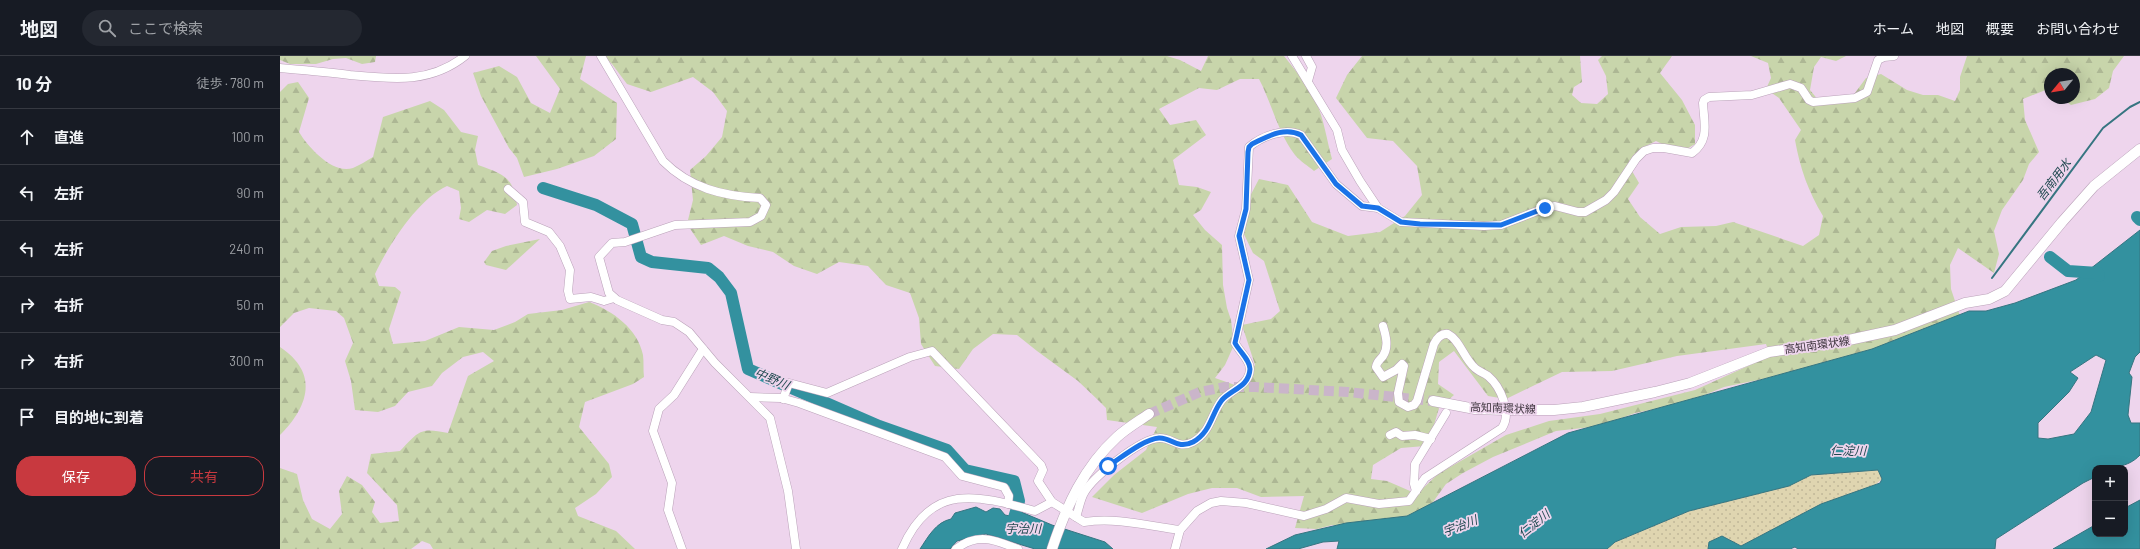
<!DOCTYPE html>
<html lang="ja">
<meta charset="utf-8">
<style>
body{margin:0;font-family:Barlow,"Noto Sans JP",sans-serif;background:#242831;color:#f1f3f6}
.controls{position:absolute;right:12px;bottom:12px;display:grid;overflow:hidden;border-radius:8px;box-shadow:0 4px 16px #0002}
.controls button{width:36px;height:36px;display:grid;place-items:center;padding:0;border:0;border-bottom:1px solid #363941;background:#171b24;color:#f1f3f6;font:20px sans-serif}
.compass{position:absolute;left:1764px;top:12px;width:36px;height:36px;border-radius:50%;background:#171b24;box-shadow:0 4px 16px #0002;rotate:240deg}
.stop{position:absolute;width:12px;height:12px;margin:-9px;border:3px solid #1a73e8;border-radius:50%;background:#fff}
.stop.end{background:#1a73e8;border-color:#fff;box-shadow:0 1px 4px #0008}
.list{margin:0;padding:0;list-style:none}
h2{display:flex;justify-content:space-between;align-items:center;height:52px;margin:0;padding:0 16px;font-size:17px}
h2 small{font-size:13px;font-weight:400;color:#9ea1a6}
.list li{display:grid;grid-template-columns:26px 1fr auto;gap:12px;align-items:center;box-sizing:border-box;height:56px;padding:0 16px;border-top:1px solid #363941}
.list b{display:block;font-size:15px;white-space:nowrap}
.list em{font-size:13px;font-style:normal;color:#9ea1a6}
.actions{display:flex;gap:8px;padding:12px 16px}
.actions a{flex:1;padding:9px 0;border:1px solid #c8393f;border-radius:16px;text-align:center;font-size:14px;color:#c8393f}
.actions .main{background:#c8393f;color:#fff}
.icon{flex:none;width:22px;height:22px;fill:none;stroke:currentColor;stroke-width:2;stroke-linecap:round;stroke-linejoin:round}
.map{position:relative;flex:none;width:1860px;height:493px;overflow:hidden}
header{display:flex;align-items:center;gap:24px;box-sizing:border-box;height:56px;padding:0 20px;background:#171b24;border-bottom:1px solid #363941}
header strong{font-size:19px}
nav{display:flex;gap:22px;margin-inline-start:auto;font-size:14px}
.search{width:280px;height:36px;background:#242831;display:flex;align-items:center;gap:10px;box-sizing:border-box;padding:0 14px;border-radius:22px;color:#9ea1a6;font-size:15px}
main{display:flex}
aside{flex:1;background:#171b24}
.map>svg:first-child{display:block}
.forest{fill:url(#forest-firs);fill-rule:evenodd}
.sand{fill:url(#sand-dots)}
.water{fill:#33919f;stroke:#367581;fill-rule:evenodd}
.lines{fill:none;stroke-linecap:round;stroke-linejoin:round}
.stream{stroke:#367581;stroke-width:2}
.river{stroke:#33919f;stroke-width:12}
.major-tunnel{stroke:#cab5ca;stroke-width:10;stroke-dasharray:10 5;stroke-linecap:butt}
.minor-casing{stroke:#baa2b9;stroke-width:9}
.major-casing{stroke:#baa2b9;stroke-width:11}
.minor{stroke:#fff;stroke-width:8}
.major{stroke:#fff;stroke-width:10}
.route{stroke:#1a73e8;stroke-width:5}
.labels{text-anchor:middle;stroke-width:3.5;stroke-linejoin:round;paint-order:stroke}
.street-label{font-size:11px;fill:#3c333c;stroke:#eed5ed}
.water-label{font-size:12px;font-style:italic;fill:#1f484f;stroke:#eed5ed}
</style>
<header>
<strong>地図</strong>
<div class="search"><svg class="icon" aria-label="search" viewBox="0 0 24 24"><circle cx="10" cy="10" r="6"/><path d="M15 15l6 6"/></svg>ここで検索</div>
<nav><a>ホーム</a><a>地図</a><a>概要</a><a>お問い合わせ</a></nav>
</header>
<main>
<aside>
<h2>10 分<small>徒歩 · 780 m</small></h2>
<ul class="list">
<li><svg class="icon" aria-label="ahead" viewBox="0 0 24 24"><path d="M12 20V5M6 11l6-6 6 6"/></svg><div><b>直進</b></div><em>100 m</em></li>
<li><svg class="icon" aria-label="left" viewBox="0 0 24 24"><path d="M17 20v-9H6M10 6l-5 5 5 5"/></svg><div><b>左折</b></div><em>90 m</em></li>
<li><svg class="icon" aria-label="left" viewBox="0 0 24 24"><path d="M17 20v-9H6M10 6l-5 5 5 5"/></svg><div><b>左折</b></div><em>240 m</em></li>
<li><svg class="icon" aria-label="right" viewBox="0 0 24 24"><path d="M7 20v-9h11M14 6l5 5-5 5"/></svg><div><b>右折</b></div><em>50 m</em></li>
<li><svg class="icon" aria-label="right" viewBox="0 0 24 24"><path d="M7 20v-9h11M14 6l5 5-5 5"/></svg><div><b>右折</b></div><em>300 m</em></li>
<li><svg class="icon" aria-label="arrive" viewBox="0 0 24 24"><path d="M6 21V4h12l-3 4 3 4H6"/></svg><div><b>目的地に到着</b></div></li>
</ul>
<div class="actions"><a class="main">保存</a><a>共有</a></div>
</aside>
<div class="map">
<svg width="1860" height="493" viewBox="0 0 1860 493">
<defs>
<pattern id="forest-firs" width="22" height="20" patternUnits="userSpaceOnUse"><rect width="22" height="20" fill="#c8d5ab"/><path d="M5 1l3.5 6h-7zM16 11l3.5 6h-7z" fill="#adb794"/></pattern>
<pattern id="sand-dots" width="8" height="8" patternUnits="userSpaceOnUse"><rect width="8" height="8" fill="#dfd5b0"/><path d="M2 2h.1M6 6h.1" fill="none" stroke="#c0b798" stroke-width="1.8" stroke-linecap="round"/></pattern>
</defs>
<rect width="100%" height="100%" fill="#eed5ed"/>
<g class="forest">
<polygon points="0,0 96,0 95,6 82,8 66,2 53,3 36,8 10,8 0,4"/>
<polygon points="256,0 306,0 300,23 337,47 336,83 314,100 277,113 244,121 237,102 229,92 201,40 193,17 219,10 237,21 251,47 270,57 280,33"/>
<path d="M323,0H887L900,4L921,15L928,0H1004C1015,14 1028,29 1036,46C1044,63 1047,85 1052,103L1034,115C1028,110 1020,105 1015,99C998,77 992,48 979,23H960L937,34L919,32L879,53L890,69L916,64L926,79L893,104L899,129L917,131L931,136L921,154L913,159L925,174L942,189L943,229L947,252L951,264L954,289L945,309L935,322L955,329L975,309L962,269L991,263L1000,255L984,205L973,197L959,168L968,144L979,123L1008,129L1032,166L1068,180L1100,176L1125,160L1142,139L1137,110L1113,85L1087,82L1056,42L1067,19L1082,0H1300L1302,26L1294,31L1292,39L1301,47L1317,48L1328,38L1326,20L1318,4L1322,0H1392L1380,17L1402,44L1415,69V88L1400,97L1376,85L1362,92L1349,105L1352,115L1359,127L1348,143L1360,161L1380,178L1401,171L1436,170L1453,166L1523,190L1539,179L1543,160C1528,135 1520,112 1515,84L1521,74L1499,42L1486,33L1491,22L1488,7L1471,0H1566L1556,5L1541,1L1534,11L1530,34L1539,45L1572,41L1586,22L1601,18L1627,34L1643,39H1658L1675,45L1680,34V21L1687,0H1844L1833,15L1829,32L1815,43L1791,49L1781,42H1794V18H1770V34L1768,33L1743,43L1745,64L1759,96L1749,108L1743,124L1722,154L1714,175L1719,198L1714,217L1678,192L1670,209L1671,233L1680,260L1661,274L1497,320L1444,331L1405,347L1355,357L1320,370L1276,375L1213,401L1183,417L1166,428L1153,446L1135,458L1118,466L1072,470L1052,469L1037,473L1015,472L1024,440L981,441L957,432H932L908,438L862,457L812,441L834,419L866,394L877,371L827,364L826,352L819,345L798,325L757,295L737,279L713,278L693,293L679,313L655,310L641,288L639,262L630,237L606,229L588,210L559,206L537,218L514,210L493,196L468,190L444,180L421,189L407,168L413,144L410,114L426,100L442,81L447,55L433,36L413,21L371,36L347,28L332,8ZM1486,288L1490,300L1415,334L1320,358L1269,365L1226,379L1158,418L1137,438L1107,425L1091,423L1093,409L1121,392L1145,390L1152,376L1159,352L1174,339L1158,328L1159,306L1174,295L1208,340L1226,343L1282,316L1332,315L1397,300Z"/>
<path d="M18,26L29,42L19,76C28,91 53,119 73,112C80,109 86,105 93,101L103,61L150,45L164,54L181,76L198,80L195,94L198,109C223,118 233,120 237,149L225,158L207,154L189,166L179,163L181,152L179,135L167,130C138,143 108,190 95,218L99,230L115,231L121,236L109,273L113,288L145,285L179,271L214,274L235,266L248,258L282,254L309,246C333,255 358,273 363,299C364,306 363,314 364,321L353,328L305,346L299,371L329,408L332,421L316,438L295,452L298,460L336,475L355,493H153L150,488L142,485L131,493H0V412L17,418L23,444L32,463L50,473L62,458L59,435L67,420L82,429L95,446L92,456L100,467L119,465L117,449L87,417L91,398L120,395C139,375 140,371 168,377L188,320L214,305L203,296L183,301L162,317L152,330L128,336L115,350L98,356L75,354L71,325L65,305L73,287L64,262L56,255L29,252L14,257L0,271V36L8,28Z"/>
<polygon points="260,183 226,214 206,209 204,206 212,195 226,190"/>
<path d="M0,291C39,317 29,350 0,379Z"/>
</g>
<polygon class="sand" points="1598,414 1602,423 1595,429 1461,490 1442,480 1436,493 1327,493 1335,486 1409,455 1532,419"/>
<g class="water">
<path d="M1860,174V296L1855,301L1849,317L1852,321L1848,359L1851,367H1860V399C1848,412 1831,412 1815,412V421L1803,427L1716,483L1715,493H1518L1515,491L1510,493H1428L1429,486L1442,480L1461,490L1541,448L1600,427L1602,423L1598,414L1531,419L1509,430L1409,455L1335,486L1327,493H1057L1059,485L1043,486L1018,493H986L1015,479L1066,467L1127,460L1288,377L1592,293L1689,255H1706L1735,247L1796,224ZM1816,299L1826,304L1811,356L1794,378L1768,383L1758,382V367L1789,336L1798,322L1790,316Z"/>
<polygon points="1860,444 1860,493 1773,493 1815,469 1815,478 1845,478 1845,452"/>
<path d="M696,451L706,456L713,452L720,453L725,459L730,460L734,453L772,469L825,486L833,493H755L706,478L677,485L670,493H640C648,481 656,466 671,463L675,457Z"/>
</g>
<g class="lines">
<polyline class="stream" points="1712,222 1823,72 1850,51 1860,46"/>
<g class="river">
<polyline points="263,132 316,149 352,168 361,201 372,206 428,212 439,221 451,237 468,313 599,370 667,394 685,414 734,425 739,445 734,462"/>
<polyline points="1857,161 1860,164"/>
<polyline points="1770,201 1788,215 1818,217 1819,220"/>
</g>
<polyline class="major-tunnel" points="869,358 920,336 945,331 975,331 1068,336 1153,345"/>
<defs>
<g id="minor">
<path d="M321,0L383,105C410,132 442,140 480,142L486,149L481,160L470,166L395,169L345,186L332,187L319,201L329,237L337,244L382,264L394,266L409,276L435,307L490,362L508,435L516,493"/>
<path d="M1012,0L1057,74L1062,94L1080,125L1098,152L1121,166L1204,170L1221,169L1265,152L1275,150L1298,156H1305L1326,144L1334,136L1356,103L1364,95L1373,92H1384L1412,97C1430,84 1424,67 1423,47L1424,44L1429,41L1472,39L1510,28L1521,32L1529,44L1533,46L1575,42L1587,36L1598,4L1604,1L1614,0"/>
<polyline points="1026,0 1032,11 1028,25"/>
<path d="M0,12C23,14 47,16 70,19C112,23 150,28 185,0"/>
<polyline points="228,133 243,146 245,166 269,176 280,190 290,214 288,235 290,243 311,241 324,245 334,242"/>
<polyline points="470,341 501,342 519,347 665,401 682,420 724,431 729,440 728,448"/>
<path d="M503,343L509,327L547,337L630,301L652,295L761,409L763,414L758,425L772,446L804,466C837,461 868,470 900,474"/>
<polyline points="1110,379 1116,376 1122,380 1135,379 1151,383"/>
<polyline points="1136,435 1134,428 1135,408 1166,357"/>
<path d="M796,461C799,453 800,444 804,437C813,421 860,383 879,382C892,381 898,394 913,386C931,376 931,358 942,344C952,333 969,330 970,313C970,304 959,295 955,287L969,224L959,180L966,153L969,91C982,80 1006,71 1021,79L1056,128L1082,150L1098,152"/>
<polyline points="402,493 388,454 392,427 373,375 379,353 394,339 423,293"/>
<path d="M622,493C651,426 697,439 755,455L772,446"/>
<path d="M676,493C698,476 715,484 738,493"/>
<path d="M895,493L900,474L917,455L931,447L941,445L966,447L1024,460L1046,453L1066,442L1099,448L1129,445L1145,422L1222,372C1232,357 1221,331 1208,320C1204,317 1198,315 1195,312C1184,303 1180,284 1168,278C1161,277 1157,282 1154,288L1137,345L1134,349L1128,351L1119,346L1118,337L1124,310L1122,308L1116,314L1103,321L1096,311C1097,305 1100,304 1103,300C1109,291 1106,280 1103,270"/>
</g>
<g id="major">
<polyline points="1153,345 1195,353 1226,354 1274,354 1303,351 1375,336 1410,327 1489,296 1564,285 1615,274 1685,247 1709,243 1725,235 1782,166 1814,130 1860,93"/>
<path d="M772,493C786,451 804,411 837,381C847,372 859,365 869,358"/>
</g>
</defs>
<use href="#minor" class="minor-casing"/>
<use href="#major" class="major-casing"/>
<use href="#minor" class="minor"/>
<use href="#major" class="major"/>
</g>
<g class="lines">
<path class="route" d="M828,410C841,402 864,383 879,382C891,381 897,394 913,386C931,376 931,358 942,344C952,333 969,331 970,313C970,304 959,295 955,287L969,224L959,180L966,153L968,96L969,91L972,88C987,81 1004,70 1021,79L1056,128L1082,150L1098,152L1121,166L1140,168L1221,169L1265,152"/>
</g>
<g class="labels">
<g class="street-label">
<text transform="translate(1537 289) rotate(-8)" y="4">高知南環状線</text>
<text transform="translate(1223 352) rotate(2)" y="4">高知南環状線</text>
</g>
<g class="water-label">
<text transform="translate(1774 124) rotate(-53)" y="4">吾南用水</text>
<text transform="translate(492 323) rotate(23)" y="4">中野川</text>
<text transform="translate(1568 395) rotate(1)" y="4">仁淀川</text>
<text transform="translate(1254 468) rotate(-39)" y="4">仁淀川</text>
<text transform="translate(1180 470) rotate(-21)" y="4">宇治川</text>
<text x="743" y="477">宇治川</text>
</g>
</g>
</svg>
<div class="controls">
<button>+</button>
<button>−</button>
</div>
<svg class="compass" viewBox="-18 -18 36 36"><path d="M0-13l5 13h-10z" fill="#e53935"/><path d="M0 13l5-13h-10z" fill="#9ea1a6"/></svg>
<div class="stop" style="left:828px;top:410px"></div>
<div class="stop end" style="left:1265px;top:152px"></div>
</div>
</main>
